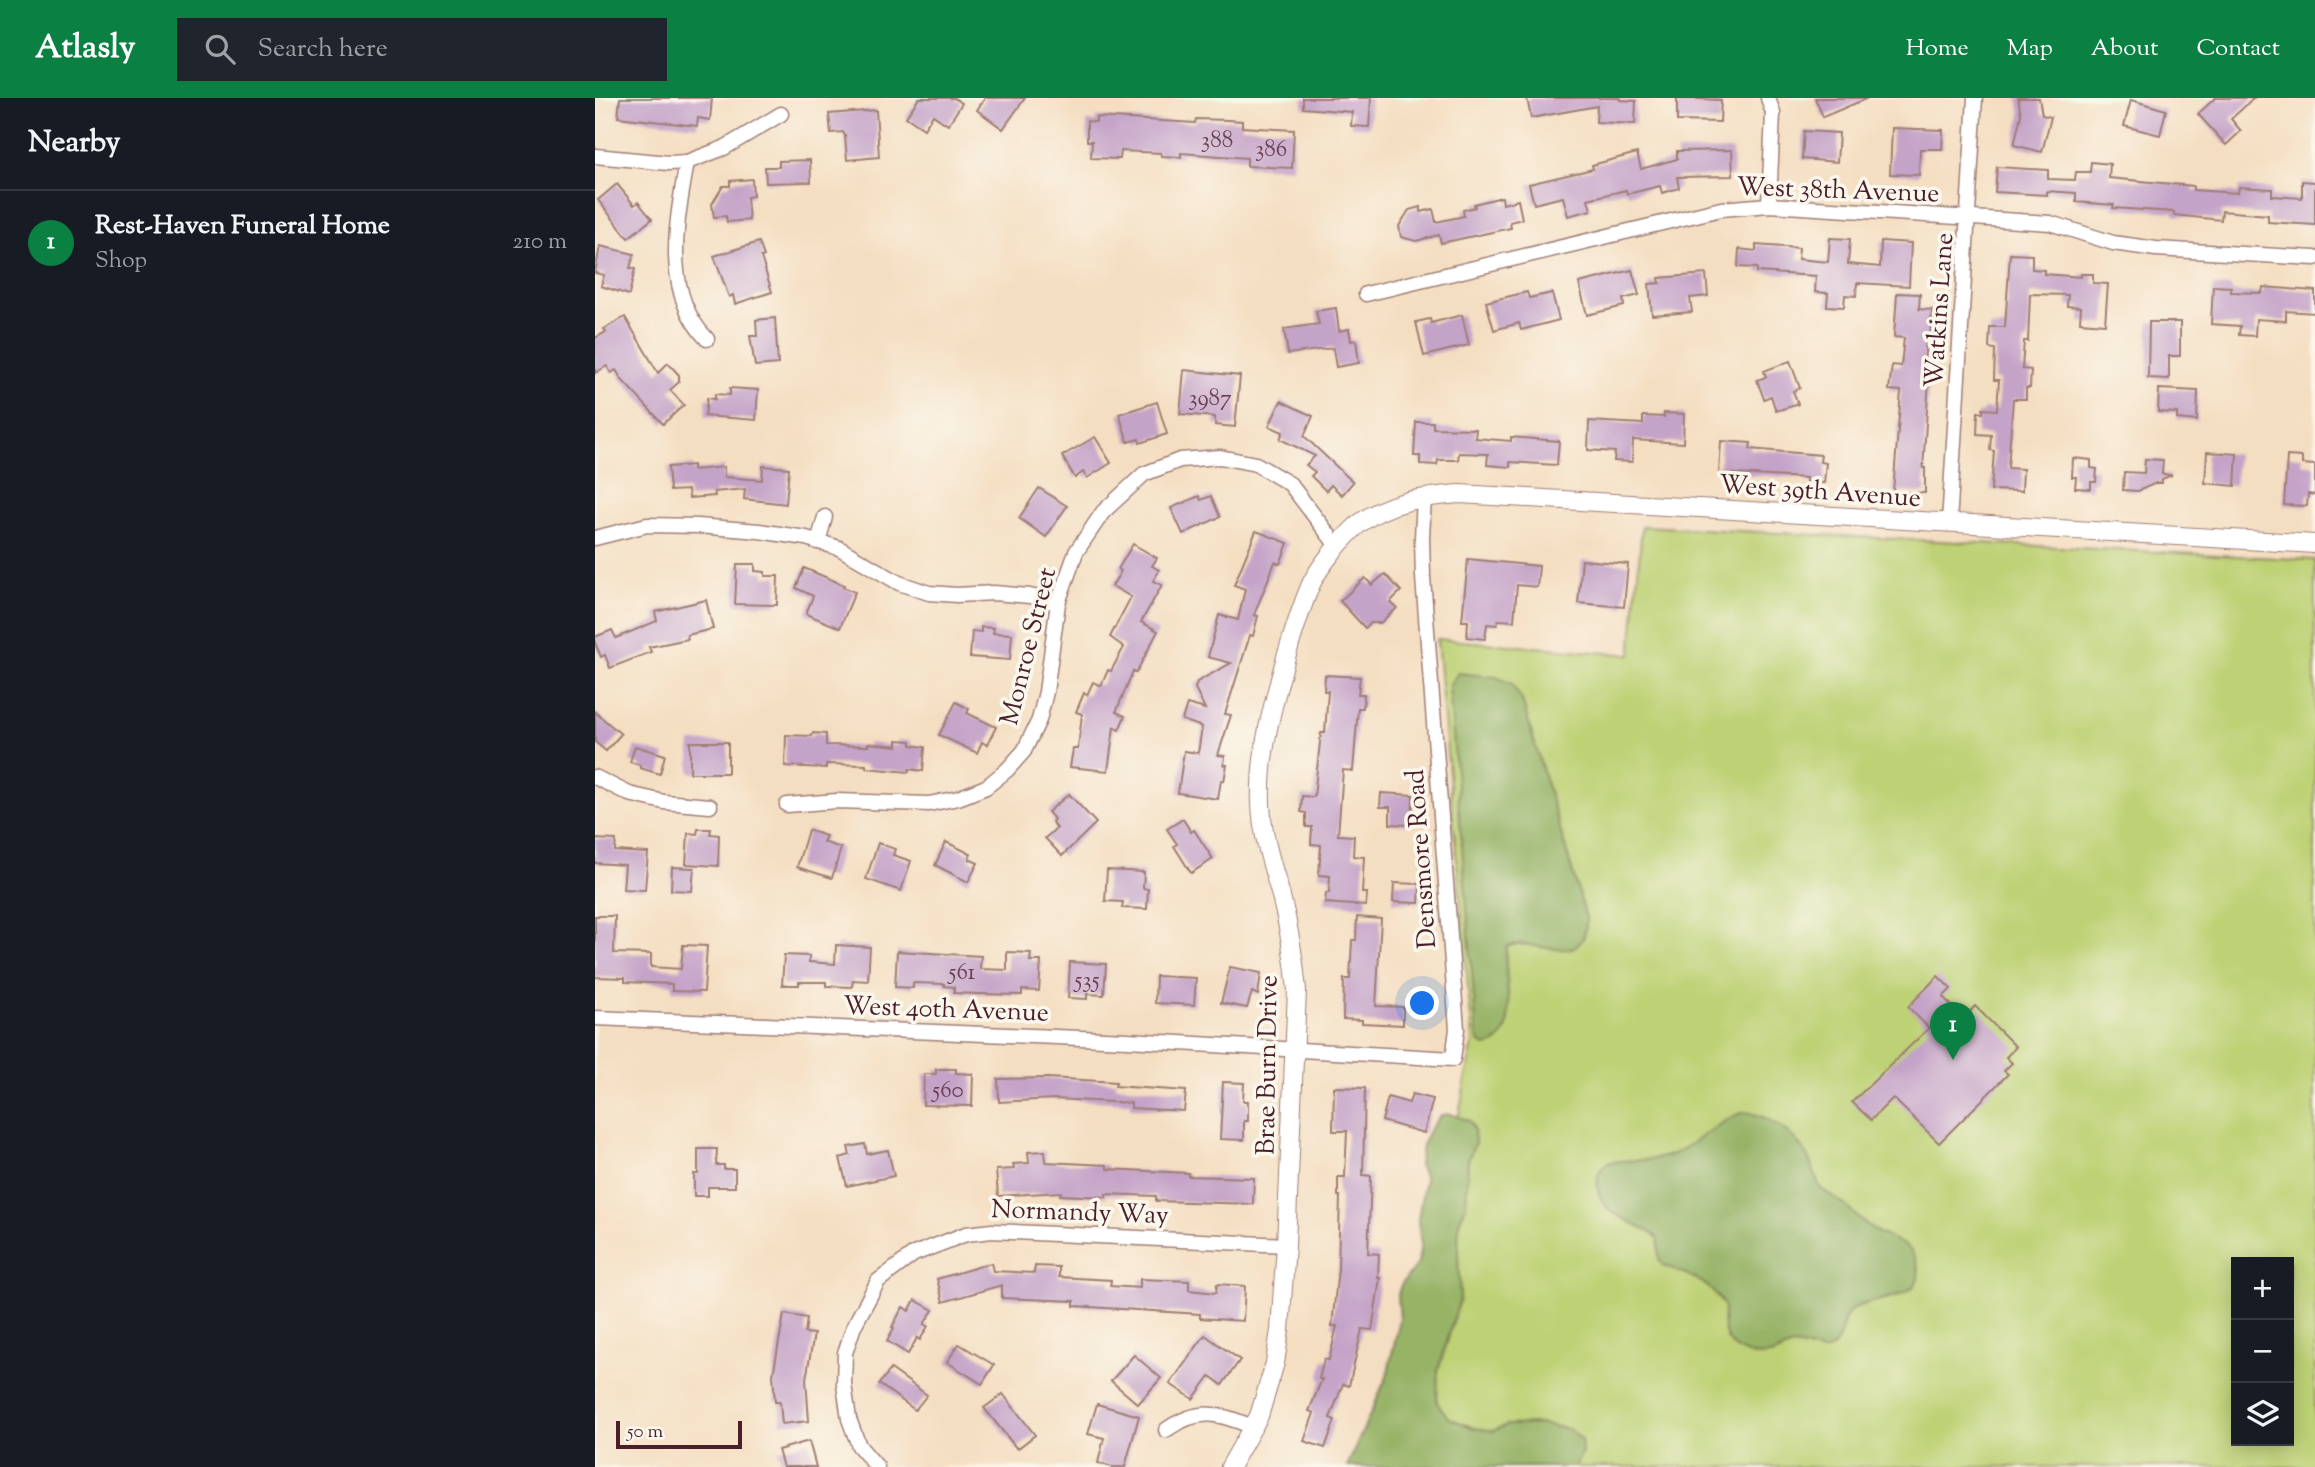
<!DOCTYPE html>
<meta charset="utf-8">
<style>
body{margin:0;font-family:"Sorts Mill Goudy",serif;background:#20242c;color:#f1f3f6}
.controls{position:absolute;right:21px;bottom:21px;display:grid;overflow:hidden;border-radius:0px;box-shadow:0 4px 18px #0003}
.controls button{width:63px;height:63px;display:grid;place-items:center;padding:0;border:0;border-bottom:2px solid #363941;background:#171b24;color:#f1f3f6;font:35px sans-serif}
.scale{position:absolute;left:21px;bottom:18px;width:126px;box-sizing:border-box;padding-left:7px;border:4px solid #4a1f2b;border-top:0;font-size:19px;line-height:24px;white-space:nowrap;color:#4a1f2b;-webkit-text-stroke:5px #fbf7ec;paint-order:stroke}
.you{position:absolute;left:828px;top:906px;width:24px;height:24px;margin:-18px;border:5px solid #fff;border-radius:50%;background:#1a73e8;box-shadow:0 0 0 10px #1a73e833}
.badge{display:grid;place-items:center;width:46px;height:46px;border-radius:50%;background:#0b8043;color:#fff;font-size:23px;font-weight:700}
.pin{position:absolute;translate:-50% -58px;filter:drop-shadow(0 2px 4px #0008)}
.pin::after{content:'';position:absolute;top:37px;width:24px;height:21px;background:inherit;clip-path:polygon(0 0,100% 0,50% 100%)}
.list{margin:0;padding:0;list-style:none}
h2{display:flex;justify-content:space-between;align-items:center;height:91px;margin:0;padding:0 28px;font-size:30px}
h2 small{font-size:23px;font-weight:400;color:#9ea1a6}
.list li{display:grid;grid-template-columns:46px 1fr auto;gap:21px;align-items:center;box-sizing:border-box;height:105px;padding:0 28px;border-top:2px solid #363941}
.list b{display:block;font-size:26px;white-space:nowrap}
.list p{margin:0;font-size:23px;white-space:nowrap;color:#9ea1a6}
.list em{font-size:23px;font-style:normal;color:#9ea1a6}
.icon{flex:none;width:38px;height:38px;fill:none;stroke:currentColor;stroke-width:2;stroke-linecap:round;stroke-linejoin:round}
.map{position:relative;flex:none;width:1720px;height:1369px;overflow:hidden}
header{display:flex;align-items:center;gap:42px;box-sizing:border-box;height:98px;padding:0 35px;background:#0b8043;color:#fff}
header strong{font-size:33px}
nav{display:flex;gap:38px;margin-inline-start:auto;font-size:24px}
.search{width:490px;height:63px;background:#20242c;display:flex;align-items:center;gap:18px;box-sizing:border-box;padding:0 24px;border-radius:0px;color:#9ea1a6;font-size:26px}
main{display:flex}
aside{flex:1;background:#171b24}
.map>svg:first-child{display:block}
.green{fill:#bdd175;stroke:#847850;stroke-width:2;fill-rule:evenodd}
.forest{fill:#96b366;stroke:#706948;stroke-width:2}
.building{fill:#c4a3c8}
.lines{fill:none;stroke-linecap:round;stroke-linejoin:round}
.minor-casing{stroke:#9f7e76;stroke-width:17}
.tertiary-casing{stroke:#9f7e76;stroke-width:20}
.minor{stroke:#fff;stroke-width:14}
.tertiary{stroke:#fff;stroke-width:18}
.labels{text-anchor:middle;stroke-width:7;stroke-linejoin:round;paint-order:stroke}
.number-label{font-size:23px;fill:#684052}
.street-label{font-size:26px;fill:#4a1f2b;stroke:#fbf7ec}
</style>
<header>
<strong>Atlasly</strong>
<div class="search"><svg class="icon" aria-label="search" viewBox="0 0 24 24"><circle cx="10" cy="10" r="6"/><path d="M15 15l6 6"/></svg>Search here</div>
<nav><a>Home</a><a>Map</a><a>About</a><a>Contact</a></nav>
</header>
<main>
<aside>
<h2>Nearby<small></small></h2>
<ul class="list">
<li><span class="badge">1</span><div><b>Rest-Haven Funeral Home</b><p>Shop</p></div><em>210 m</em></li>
</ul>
</aside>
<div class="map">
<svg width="1720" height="1369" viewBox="0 0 1720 1369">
<rect width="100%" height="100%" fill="#fbf7ec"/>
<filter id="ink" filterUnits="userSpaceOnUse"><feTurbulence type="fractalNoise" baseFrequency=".0143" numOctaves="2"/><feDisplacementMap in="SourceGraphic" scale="14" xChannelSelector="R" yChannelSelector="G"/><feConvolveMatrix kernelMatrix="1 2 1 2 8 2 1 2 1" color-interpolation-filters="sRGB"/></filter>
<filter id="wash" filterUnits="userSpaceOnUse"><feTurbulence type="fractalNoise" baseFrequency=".00686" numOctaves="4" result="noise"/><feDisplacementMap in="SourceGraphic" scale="28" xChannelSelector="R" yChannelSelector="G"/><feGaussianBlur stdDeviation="1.57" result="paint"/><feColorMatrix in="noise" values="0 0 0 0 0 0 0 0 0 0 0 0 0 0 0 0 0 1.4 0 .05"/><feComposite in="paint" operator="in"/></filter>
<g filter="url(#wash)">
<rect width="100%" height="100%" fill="#f4dec1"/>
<path class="green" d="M1047,428L1720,462V1369H775L852,1078L878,944L842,541L1036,557ZM1641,1164H1694V1343H1641Z"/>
<g class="forest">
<path d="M863,575L901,579L916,585L927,602L991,820C994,877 933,836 912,849C905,876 931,943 890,948L885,944L882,938L854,588Z"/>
<path d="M1149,1014C1159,1015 1167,1018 1176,1023C1207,1041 1214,1058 1225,1090C1232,1096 1240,1099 1247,1105C1260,1115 1269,1127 1284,1135C1296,1141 1314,1146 1319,1158C1340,1204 1281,1197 1258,1211C1243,1221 1250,1243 1235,1251C1223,1258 1211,1246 1199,1248C1191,1249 1183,1256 1174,1257C1158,1260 1135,1253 1130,1235C1127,1227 1129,1217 1129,1208C1112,1181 1097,1179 1068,1167L1064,1162L1063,1140C1043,1122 1006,1121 1003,1089C1002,1078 1003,1072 1012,1065C1033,1060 1057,1065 1078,1056C1104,1045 1122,1023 1149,1014Z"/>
<polygon points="855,1016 875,1023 879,1032 880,1045 873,1062 871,1108 864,1124 863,1154 865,1201 843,1273 842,1305 854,1320 879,1330 898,1333 912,1327 945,1326 973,1331 986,1341 987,1354 980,1369 752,1369 792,1278 805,1221 803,1196 806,1187 823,1165 826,1147 823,1122 830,1080 824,1067 827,1047 835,1031 847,1017"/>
</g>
<g id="blocks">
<g class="building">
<polygon points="25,0 117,0 115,22 103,20 102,28 23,19"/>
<polygon points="324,0 359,0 367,5 353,27 338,17 329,31 311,19"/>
<polygon points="390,0 430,0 408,31 382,12"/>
<polygon points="708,0 776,0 774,29 756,28 757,14 708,10"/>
<polygon points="932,0 1025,0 1025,2 1041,3 1040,26 1001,24 1002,8 936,20"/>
<polygon points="1082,0 1126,2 1125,24 1082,23"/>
<polygon points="1220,0 1273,0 1228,19"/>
<polygon points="1423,0 1444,0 1447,17 1456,19 1447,54 1419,47 1426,17"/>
<polygon points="1620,0 1659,0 1636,21 1646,33 1631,47 1603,16"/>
<polygon points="1536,2 1571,12 1565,37 1529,28"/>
<polygon points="281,12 284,59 252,62 250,38 248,34 236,35 234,16"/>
<polygon points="501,19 600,25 601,21 633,22 647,23 647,29 699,32 697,70 652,68 652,60 586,55 586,59 566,58 566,55 526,53 525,61 496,60 497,43 492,43 492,23 501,24"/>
<polygon points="1297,30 1348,32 1347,51 1325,51 1324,77 1295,76"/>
<polygon points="1209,33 1244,35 1242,64 1207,61"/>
<polygon points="1137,52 1138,78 1082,79 1084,90 1067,95 1065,88 1032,96 1031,92 993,101 996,112 973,118 968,99 939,106 934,86 998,71 997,67 1042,55 1046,71 1082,61 1082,53"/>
<polygon points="215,62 216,84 171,85 170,69 184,69 184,63"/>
<polygon points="1496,64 1515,66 1514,80 1598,88 1598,92 1643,95 1644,89 1677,91 1677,98 1707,100 1707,83 1720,84 1720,127 1673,124 1673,117 1627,113 1626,122 1579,117 1579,114 1518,110 1519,107 1481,104 1481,95 1452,93 1452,97 1400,94 1402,69 1453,72 1453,81 1480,82 1481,74 1495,74"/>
<polygon points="157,81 158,98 152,99 154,122 132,124 131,118 119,119 117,106 128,88 135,88 135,83"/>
<polygon points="22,86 39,107 43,104 57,121 33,140 3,102"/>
<polygon points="907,99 908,106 923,102 927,121 915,124 916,130 846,145 844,137 821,143 806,139 804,128 814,112 825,109 826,114 838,111 841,124 869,118 868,112 880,109 879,106"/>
<polygon points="1235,140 1255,141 1253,166 1285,169 1286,143 1316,145 1314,188 1262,185 1261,198 1250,197 1249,209 1232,208 1233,195 1220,194 1221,178 1162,174 1162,170 1143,169 1144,151 1161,153 1161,147 1204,150 1203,161 1233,164"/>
<polygon points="164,144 169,158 166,159 177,194 140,206 138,197 134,199 119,158"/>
<polygon points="5,148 39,156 35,170 40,171 34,197 6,188 9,177 0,175"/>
<polygon points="1415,156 1437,157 1437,171 1449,172 1449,176 1486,179 1486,176 1498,176 1498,185 1513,186 1510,226 1485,224 1486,209 1472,208 1473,197 1435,196 1433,243 1429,243 1427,271 1436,272 1435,290 1431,290 1431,301 1418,301 1413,370 1428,371 1427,393 1396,392 1399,353 1395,352 1396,337 1382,336 1383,314 1388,315 1388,311 1402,312 1404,282 1399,282 1400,251 1394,250 1395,229 1410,229"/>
<polygon points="1037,172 1044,197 1028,201 1029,208 992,217 984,185"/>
<polygon points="1111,176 1113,198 1095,200 1097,214 1057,217 1054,186 1065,185 1064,180"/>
<polygon points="1618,188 1636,189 1636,194 1667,195 1668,189 1720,193 1720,215 1691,213 1691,223 1661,221 1660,238 1644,237 1645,228 1616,226"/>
<polygon points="932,194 934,200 957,195 964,222 926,232 924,225 899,232 891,204"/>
<polygon points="1302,195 1325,196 1324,211 1337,212 1335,242 1331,242 1329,266 1335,267 1328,370 1330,370 1330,395 1298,394 1306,293 1294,292 1297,267 1306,268 1309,240 1299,239"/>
<polygon points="741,210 744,233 754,231 756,243 761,242 764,265 741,269 738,250 693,256 689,231 724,226 721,213"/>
<polygon points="867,217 874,247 829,258 821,224 835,221 836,225"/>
<polygon points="30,219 63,275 73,265 84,277 84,284 75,292 89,307 68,326 27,282 21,272 16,275 12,268 0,275 0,240 11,234 9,231"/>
<polygon points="180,220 183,266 160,268 155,238 162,238 161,222"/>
<polygon points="1554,224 1585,224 1585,258 1574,258 1574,281 1553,280"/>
<polygon points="1195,263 1205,290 1198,293 1203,306 1181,313 1176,298 1169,301 1162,282 1171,279 1169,273"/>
<polygon points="589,272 645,278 640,329 620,327 620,319 585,316"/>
<polygon points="135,290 163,292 161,322 110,318 112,300 120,301 120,296 135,297"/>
<polygon points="1564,291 1603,293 1602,323 1582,321 1582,315 1563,314"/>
<polygon points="686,303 718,318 709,338 758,384 747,397 736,387 731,393 716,378 720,374 711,367 720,358 685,341 688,334 674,328"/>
<polygon points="562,304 572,336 545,345 544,341 533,344 524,316"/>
<polygon points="1069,315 1089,316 1088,345 1038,342 1037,364 1019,363 1020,354 993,352 994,323 1048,326 1048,318 1069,319"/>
<polygon points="821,324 838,324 838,330 881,331 880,340 916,343 916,339 964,343 962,367 915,364 915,369 892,367 893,356 864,355 863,362 843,362 842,367 825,366 825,358 819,358"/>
<polygon points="500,339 516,365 492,380 488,374 480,380 467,358"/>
<polygon points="1126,343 1156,345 1155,351 1226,357 1225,364 1231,365 1229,385 1211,384 1211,380 1124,375"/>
<polygon points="1612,354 1642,356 1640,388 1610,385"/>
<polygon points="1692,358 1707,359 1707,366 1720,367 1720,397 1713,396 1712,408 1689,407"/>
<polygon points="1478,360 1496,362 1496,370 1502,371 1501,384 1496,384 1496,391 1480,390 1481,379 1477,379"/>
<polygon points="1550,361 1568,362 1567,376 1577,377 1567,381 1567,385 1561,385 1543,393 1528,392 1529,374 1549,375"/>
<polygon points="98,367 98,372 129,369 129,379 167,382 168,368 194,370 191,406 149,401 150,391 119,394 120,398 94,400 93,392 75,393 73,369"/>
<polygon points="444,390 472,408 451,439 424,420"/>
<polygon points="604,398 606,402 616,398 625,419 588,436 576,410"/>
<polygon points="661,433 693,445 685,466 680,464 659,517 663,518 658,538 655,537 630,616 636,617 623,657 630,658 629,667 632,667 629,683 626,682 623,701 583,695 589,653 603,655 607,629 587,622 592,606 610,611 600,590 602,584 636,565 613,559 624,517 643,522 650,491 639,487"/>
<polygon points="538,446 562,460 557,468 564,472 558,483 567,487 546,524 563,533 541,575 538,573 521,614 530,618 524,632 519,629 513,673 475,669 478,651 483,651 487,616 481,614 489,595 492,597 498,584 506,588 513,572 516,573 529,549 515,539 536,499 517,488 526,473 523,471"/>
<polygon points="873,461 944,468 942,489 922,487 919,523 903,522 902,527 892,526 890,541 872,539 873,523 867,523"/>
<polygon points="987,462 1033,466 1029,509 983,505"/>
<polygon points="142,466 160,466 160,473 170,474 170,478 183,478 182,507 140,506"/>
<polygon points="209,470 249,487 248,489 260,494 245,530 211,516 218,498 201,490"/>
<polygon points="790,476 806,493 795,504 802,510 785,525 776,525 770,530 745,503 770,480 777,487"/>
<polygon points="111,502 118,531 92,537 93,541 54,549 56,554 15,570 10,557 6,559 0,545 0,539 17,532 21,540 62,523 60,514"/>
<polygon points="386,529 399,530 398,535 417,536 415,562 375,559 377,533 386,534"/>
<polygon points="730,577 765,579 763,596 769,596 768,610 763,610 758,673 748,672 743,737 759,738 758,758 769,759 767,795 772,795 771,808 730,805 731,795 734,795 735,778 724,777 726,747 716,746 717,729 711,729 711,715 706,714 707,698 719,699 726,635 730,635 733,593 729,593"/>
<polygon points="361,604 374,611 372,615 401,629 392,647 387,644 382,655 344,637"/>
<polygon points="0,614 26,636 11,653 0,644"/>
<polygon points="218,635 231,636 231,647 273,648 273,645 302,648 302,642 316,643 316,647 330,649 328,673 314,671 314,674 271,670 271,667 231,666 231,670 190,668 191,637 217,638"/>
<rect x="95" y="644" width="38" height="31"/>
<polygon points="40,648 70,657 65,676 45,670 45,667 35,664"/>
<polygon points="786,695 818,697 817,727 795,726 795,709 785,709"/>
<polygon points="474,696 501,725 467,758 450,740 462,730 457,724 459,721 453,714"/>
<polygon points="588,721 596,734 599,732 618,761 596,775 579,748 582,746 572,731"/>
<polygon points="103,731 116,731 115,736 124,737 123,768 91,766 93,735 102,736"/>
<polygon points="213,732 231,738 228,744 246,750 237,780 202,769"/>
<polygon points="0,741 21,742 20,753 53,755 50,792 28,791 30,767 0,765"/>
<polygon points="351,744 376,756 374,761 383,765 373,784 340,767"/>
<polygon points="283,745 300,751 298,757 316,763 306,793 271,781"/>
<polygon points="77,769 99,770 97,793 76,792"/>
<polygon points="512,772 549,774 548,790 553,791 552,811 527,810 528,804 510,803"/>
<polygon points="799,785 825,786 824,805 798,804"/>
<polygon points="0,818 20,818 19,855 56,856 56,869 86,871 88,847 112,848 109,894 77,893 77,886 30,884 30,880 0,879"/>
<polygon points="762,819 786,821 781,908 808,909 808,927 767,925 767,922 748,921 749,881 755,881 757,842 761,842"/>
<polygon points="241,847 275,849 273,883 258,882 257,889 231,888 231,884 204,884 204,887 187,887 189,857 214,858 214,864 240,866"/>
<polygon points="302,853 386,858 385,871 412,872 412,854 436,855 435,863 446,863 444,893 427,892 427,897 384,896 359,895 359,889 349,888 349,886 318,885 318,890 300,889"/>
<polygon points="475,864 511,866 509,897 492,896 492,901 473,900"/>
<polygon points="635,869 666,875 663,897 657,894 652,910 626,905"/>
<polygon points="561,878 601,880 599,907 560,905"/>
<polygon points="1343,878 1356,891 1348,899 1369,920 1380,908 1421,949 1411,959 1417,965 1409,973 1413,976 1344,1045 1298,1000 1276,1022 1257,1004 1334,930 1313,909"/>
<polygon points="341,971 361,971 361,975 378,976 377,1008 328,1007 329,976 341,976"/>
<polygon points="453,980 521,984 520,988 591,993 589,1013 536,1010 536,1005 459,1001 404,1004 403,981"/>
<polygon points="628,984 649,985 648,1003 653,1003 653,1023 649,1023 649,1042 625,1041"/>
<polygon points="739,989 770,990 768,1077 776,1078 773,1155 784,1156 783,1180 785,1180 777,1232 767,1231 754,1288 748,1286 735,1320 740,1322 730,1350 709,1343 719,1315 714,1313 727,1281 724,1281 729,1261 734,1262 742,1228 737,1228 743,1171 745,1098 743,1098 743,1079 750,1079 752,1033 738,1033"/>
<polygon points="817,996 838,1001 829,1035 787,1023 793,999 814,1005"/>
<polygon points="270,1046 272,1056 293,1052 299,1078 252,1088 245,1060 255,1057 253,1049"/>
<polygon points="103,1051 122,1051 121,1067 129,1067 129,1071 140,1071 140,1089 113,1089 113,1098 99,1098 99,1076 103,1076"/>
<polygon points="450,1053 451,1064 512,1067 512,1071 593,1075 593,1078 659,1080 658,1106 561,1103 561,1098 511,1096 511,1099 465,1097 466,1094 403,1098 401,1072 419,1071 418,1066 434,1065 433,1054"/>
<polygon points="396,1165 398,1173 439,1175 440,1168 464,1169 464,1179 516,1182 515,1188 545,1190 545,1181 594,1183 594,1192 621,1195 622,1186 650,1188 648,1223 605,1220 605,1216 479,1208 479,1203 407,1200 407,1187 348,1204 342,1181"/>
<polygon points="320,1202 338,1212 329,1226 333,1228 325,1242 322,1240 313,1256 292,1243 299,1230 297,1229 308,1209 314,1213"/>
<polygon points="189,1216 212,1220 210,1235 219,1236 211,1281 214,1323 187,1326 185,1304 180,1304 178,1277"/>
<polygon points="610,1237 645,1262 627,1287 615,1278 598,1301 575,1286"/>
<polygon points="364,1246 399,1267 387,1286 352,1264"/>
<polygon points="539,1257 566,1280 543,1306 516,1283"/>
<polygon points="296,1271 332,1297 320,1312 284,1286"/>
<polygon points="408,1296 440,1337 422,1351 389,1310"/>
<polygon points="502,1306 544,1318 530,1369 517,1369 503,1365 509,1340 493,1336"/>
<polygon points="214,1343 221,1369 188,1369 183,1352"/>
</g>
</g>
</g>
<g filter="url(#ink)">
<use href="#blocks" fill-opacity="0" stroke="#9f7e76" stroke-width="2"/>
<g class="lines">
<defs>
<g id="minor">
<polyline points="1173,0 1178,15 1174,107"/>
<path d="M0,58L74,65L92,64C82,122 66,194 112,241"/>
<polyline points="92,64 129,50 186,16"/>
<polyline points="771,196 1126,111 1174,107 1455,125 1518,145 1561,151 1720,160"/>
<polyline points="1354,426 1380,0"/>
<polyline points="0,440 52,427 103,428 164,433 211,440 244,450 304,485 334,495 362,497 399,495 435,498 463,505"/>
<polyline points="223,444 230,419"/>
<polyline points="0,679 34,696 69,704 115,708"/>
<polyline points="192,707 242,703 334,706 363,700 391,689 412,672 429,653 444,622 451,594 463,505 481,454 508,414 549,376 585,362 625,359 661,366 695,386 743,449"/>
<polyline points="0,920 533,942 858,961 862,931 828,479 827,440 829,399"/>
<path d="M571,1332C604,1309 623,1315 658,1329"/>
<polyline points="282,1369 264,1348 254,1321 249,1286 250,1255 259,1228 283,1183 319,1156 371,1136 397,1133 691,1147"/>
</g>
<path id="tertiary" d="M635,1369L664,1318L680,1265L685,1232L691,1147L702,892C699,860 694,829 686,798C677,767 667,737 666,705C664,656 678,606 691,559C699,534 706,508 717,484C726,466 749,439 764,426C793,403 829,399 864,396L1720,446"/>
</defs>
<use href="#minor" class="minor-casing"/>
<use href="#tertiary" class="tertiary-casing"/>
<use href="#minor" class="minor"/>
<use href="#tertiary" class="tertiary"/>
</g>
</g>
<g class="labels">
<g class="number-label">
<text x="622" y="49">388</text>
<text x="676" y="58">386</text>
<text x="615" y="307">3987</text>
<text x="367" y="881">561</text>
<text x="492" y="889">535</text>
<text x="353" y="999">560</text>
</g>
<g class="street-label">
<text transform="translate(1243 91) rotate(2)" y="9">West 38th Avenue</text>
<text transform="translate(1343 212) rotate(-86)" y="9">Watkins Lane</text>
<text transform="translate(1225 392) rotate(4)" y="9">West 39th Avenue</text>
<text transform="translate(432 548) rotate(-76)" y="9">Monroe Street</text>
<text transform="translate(825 761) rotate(-94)" y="9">Densmore Road</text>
<text transform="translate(351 910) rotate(2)" y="9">West 40th Avenue</text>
<text transform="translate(671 967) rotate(-89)" y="9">Brae Burn Drive</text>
<text transform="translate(485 1113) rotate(2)" y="9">Normandy Way</text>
</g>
</g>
</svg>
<div class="controls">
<button>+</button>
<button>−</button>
<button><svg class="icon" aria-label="layers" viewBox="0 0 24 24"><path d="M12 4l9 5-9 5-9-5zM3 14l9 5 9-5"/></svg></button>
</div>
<div class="scale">50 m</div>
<div class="you"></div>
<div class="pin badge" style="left:1358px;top:962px">1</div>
</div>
</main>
